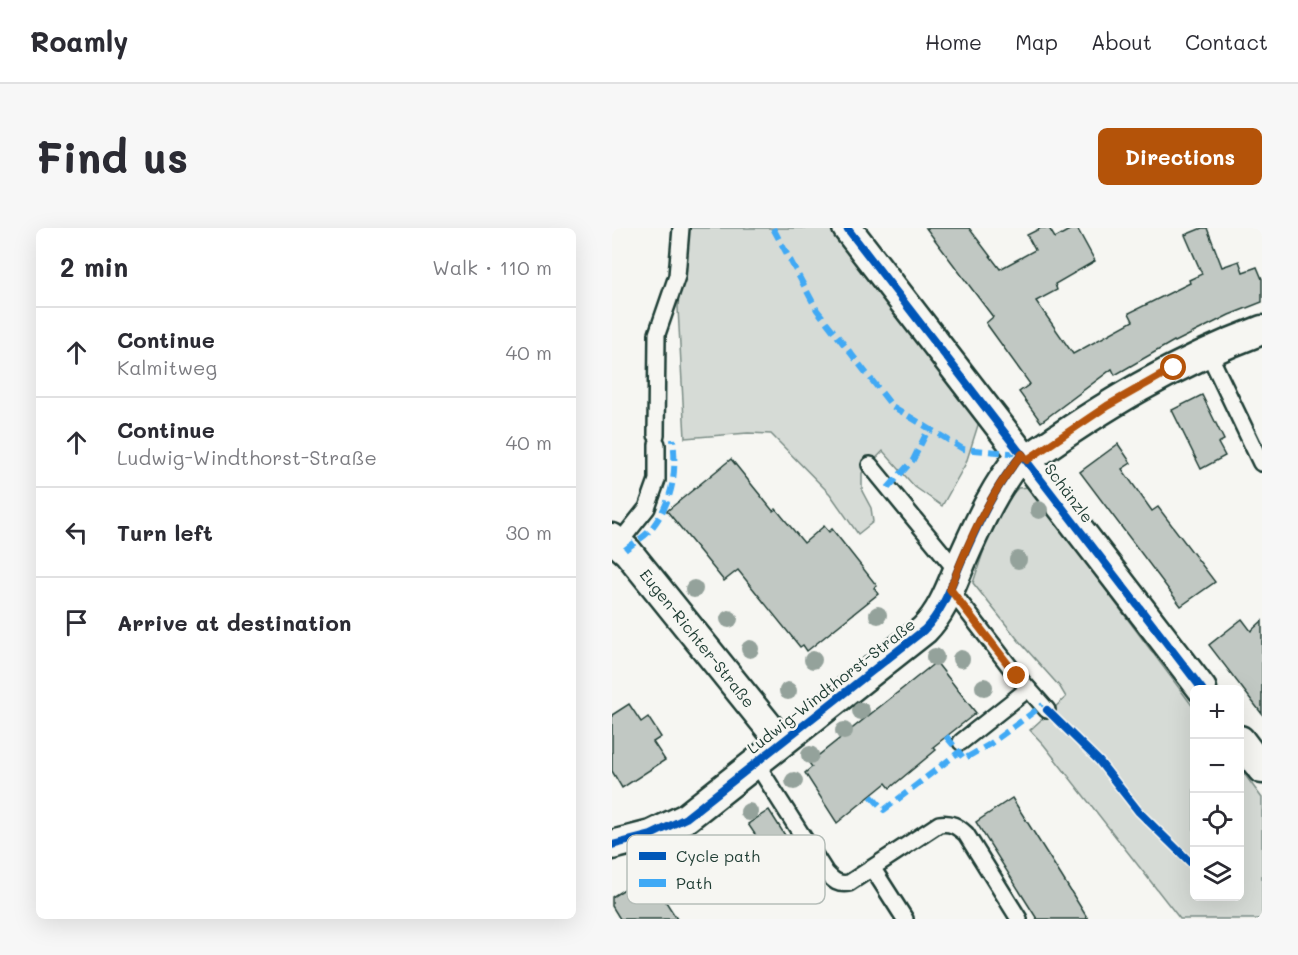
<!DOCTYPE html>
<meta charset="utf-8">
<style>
body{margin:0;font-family:Mali,sans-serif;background:#f7f7f7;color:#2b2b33}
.controls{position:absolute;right:18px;bottom:18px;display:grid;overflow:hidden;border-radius:9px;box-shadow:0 6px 24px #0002}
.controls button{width:54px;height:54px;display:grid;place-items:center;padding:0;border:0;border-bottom:2px solid #e1e1e2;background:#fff;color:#2b2b33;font:30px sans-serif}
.stop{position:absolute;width:18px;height:18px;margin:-14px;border:4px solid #b45309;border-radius:50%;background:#fff}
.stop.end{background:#b45309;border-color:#fff;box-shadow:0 2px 6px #0008}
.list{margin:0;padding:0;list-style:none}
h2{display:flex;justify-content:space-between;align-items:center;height:78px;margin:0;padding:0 24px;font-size:26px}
h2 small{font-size:20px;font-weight:400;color:#7c7c81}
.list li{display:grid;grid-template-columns:39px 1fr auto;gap:18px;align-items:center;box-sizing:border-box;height:90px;padding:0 24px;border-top:2px solid #e1e1e2}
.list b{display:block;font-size:22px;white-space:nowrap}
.list p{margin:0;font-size:20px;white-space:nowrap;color:#7c7c81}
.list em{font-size:20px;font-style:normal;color:#7c7c81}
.icon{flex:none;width:33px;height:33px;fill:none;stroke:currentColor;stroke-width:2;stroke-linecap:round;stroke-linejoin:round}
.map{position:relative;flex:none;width:650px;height:691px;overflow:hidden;border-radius:9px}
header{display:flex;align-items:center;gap:36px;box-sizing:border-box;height:84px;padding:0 30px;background:#fff;border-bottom:2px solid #e1e1e2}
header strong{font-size:28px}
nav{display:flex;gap:33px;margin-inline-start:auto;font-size:21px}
.intro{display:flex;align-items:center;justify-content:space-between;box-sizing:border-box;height:144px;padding:0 36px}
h1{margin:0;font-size:42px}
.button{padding:15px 27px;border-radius:9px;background:#b45309;color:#fff;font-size:21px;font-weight:700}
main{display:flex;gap:36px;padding:0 36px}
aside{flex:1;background:#fff;border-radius:9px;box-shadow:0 6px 24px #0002}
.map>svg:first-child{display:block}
.green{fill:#d6dbd6;stroke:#7a8c85;stroke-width:1.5}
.building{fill:#c1c8c3;stroke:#1f3d34;stroke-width:1.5}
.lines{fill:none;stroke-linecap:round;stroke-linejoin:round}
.service-casing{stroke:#1f3d34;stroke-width:20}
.minor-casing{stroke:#1f3d34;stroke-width:33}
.service{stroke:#f6f6f2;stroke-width:15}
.minor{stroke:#f6f6f2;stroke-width:28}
.quiet{stroke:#3fa9f5;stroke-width:6;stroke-dasharray:12 6;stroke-linecap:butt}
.cycleway-casing{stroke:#f6f6f2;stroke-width:11}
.cycleway{stroke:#0057b8;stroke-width:8}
.tree{fill:#94a29b}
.route{stroke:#b45309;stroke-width:8}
.labels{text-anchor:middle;stroke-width:5;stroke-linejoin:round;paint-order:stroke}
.street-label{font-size:16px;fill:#1f3d34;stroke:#f6f6f2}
.key{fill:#f6f6f2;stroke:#b6beb9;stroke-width:1.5}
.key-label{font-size:16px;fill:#1f3d34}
</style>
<header>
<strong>Roamly</strong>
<nav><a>Home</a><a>Map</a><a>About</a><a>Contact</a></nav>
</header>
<div class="intro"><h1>Find us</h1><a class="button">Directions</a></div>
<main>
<aside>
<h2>2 min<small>Walk · 110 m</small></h2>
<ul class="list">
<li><svg class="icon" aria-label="ahead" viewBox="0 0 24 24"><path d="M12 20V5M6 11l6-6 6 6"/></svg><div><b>Continue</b><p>Kalmitweg</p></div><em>40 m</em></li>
<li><svg class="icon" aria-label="ahead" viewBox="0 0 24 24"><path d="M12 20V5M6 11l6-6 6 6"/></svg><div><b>Continue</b><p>Ludwig-Windthorst-Straße</p></div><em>40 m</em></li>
<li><svg class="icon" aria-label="left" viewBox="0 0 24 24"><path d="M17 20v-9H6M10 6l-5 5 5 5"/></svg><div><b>Turn left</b></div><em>30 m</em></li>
<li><svg class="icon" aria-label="arrive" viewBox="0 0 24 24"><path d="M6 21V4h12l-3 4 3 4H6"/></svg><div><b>Arrive at destination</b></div></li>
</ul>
</aside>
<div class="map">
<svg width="650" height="691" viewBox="0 0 650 691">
<rect width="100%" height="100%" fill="#f6f6f2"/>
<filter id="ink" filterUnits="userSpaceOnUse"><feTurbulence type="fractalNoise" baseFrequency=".0167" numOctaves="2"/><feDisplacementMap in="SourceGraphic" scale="12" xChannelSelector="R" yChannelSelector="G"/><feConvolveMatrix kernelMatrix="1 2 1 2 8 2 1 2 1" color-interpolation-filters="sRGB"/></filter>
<g filter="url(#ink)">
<g class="green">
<polygon points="72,0 223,0 367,194 354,235 330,278 303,259 271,223 250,245 250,263 259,280 261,294 246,306 218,266 159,206 136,205 73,210 66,80"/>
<path d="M417,259L582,480V668H628V540L650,570V691H568L432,517L418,502L454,469L448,459L407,413L361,355C372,322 381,286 406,260Z"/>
</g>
<g class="building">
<polygon points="314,0 357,0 388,41 423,22 415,7 429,0 437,0 443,10 461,0 465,0 483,33 443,56 445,62 424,73 461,126 521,93 517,85 578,55 577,52 590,46 573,7 590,0 595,0 610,39 627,33 631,44 645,39 650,51 650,74 617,87 563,114 562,113 503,147 500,141 429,194 407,164 418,156 374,95 381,89"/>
<polygon points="590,167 612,212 606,215 613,228 589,241 560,182"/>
<polygon points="506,216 519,235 510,241 540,283 546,279 603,354 569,378 468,244"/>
<polygon points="119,231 161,283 164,281 192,315 212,298 217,304 220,301 265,358 262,360 266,366 195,423 191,417 188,419 126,342 112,353 55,283"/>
<polygon points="630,391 639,403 650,393 650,486 597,417"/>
<polygon points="324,434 364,485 321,519 324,522 278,560 274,555 225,595 193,545 200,539 197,535"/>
<polygon points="17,476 29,494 36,489 49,509 41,514 53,532 10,560 0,543 0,487"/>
<polygon points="400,570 450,649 476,691 425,691 364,594"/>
<polygon points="157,582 183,623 163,636 136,596"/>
<polygon points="36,646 65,691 8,691 0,678 0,669"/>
</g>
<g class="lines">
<defs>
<g id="service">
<polyline points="596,124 649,235"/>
<polyline points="44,207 45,106 65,48 69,0"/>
<polyline points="258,237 345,343"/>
<polyline points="7,315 35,280 45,252 45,216"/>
<polyline points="338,361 405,448 435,482"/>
<polyline points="349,514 416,461"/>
<path d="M144,535L214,645C222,653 226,657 237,655L327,596C339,594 345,598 354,606L407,691"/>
<polyline points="261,641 293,691"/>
</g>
<g id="minor">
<polyline points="235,0 590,461"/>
<path d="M415,232C491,178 562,135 650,102"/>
<path id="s1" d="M0,310L16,324L169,514"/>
<polyline points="628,512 650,541"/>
<path d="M0,617L39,607L74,590L312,402C332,382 340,355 351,330C368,292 384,257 410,226"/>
</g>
</defs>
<use href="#service" class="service-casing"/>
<use href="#minor" class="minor-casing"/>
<use href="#service" class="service"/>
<use href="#minor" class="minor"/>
<g class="quiet">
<polyline points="161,0 205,82 280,178 351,221 410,226"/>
<polyline points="276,260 301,232 317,200"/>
<path d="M13,322C21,315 33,309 39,301C61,273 65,245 61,211"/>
<polyline points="334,508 347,524"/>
<polyline points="259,568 272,582 347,524 352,531 378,516 431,477"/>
</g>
<defs>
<g id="cycleway">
<polyline points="235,0 590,461"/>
<polyline points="435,482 487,533 527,584 582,638"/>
<path d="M0,617L39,607L74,590L312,402C332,382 340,355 351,330C368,292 384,257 410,226"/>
</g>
</defs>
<use href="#cycleway" class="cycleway-casing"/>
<use href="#cycleway" class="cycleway"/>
</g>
<g class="tree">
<circle cx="427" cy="282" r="9"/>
<circle cx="406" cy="332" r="9"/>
<circle cx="82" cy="361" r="9"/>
<circle cx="266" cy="387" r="9"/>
<circle cx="117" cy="391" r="9"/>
<circle cx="138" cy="421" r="9"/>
<circle cx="323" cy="429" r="9"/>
<circle cx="349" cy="431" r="9"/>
<circle cx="201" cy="432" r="9"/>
<circle cx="372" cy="459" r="9"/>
<circle cx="176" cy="463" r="9"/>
<circle cx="249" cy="483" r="9"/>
<circle cx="232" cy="503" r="9"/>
<circle cx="198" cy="527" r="9"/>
<circle cx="182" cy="553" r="9"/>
<circle cx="137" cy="584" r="9"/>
</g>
</g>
<g class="lines" filter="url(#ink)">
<path class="route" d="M405,448L338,361C357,313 377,266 410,226L415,232L495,178L562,140"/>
</g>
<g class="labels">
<g class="street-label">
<text transform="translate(457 265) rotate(53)" y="6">Schänzle</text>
<text dy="6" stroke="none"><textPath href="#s1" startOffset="132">Eugen-Richter-Straße</textPath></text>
<text transform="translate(219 458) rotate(-38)" y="6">Ludwig-Windthorst-Straße</text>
</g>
</g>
<rect x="15" y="607" width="198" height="69" rx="9" class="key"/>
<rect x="27" y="624" width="27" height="8" fill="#0057b8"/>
<rect x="27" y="651" width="27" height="8" fill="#3fa9f5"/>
<g class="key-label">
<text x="64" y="634">Cycle path</text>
<text x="64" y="661">Path</text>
</g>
</svg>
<div class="controls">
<button>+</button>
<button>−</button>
<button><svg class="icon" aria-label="locate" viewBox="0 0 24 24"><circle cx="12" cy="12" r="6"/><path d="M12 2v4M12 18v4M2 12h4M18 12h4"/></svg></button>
<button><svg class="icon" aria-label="layers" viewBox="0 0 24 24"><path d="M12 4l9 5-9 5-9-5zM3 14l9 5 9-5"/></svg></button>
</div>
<div class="stop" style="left:562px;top:140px"></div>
<div class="stop end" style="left:405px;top:448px"></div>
</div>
</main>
